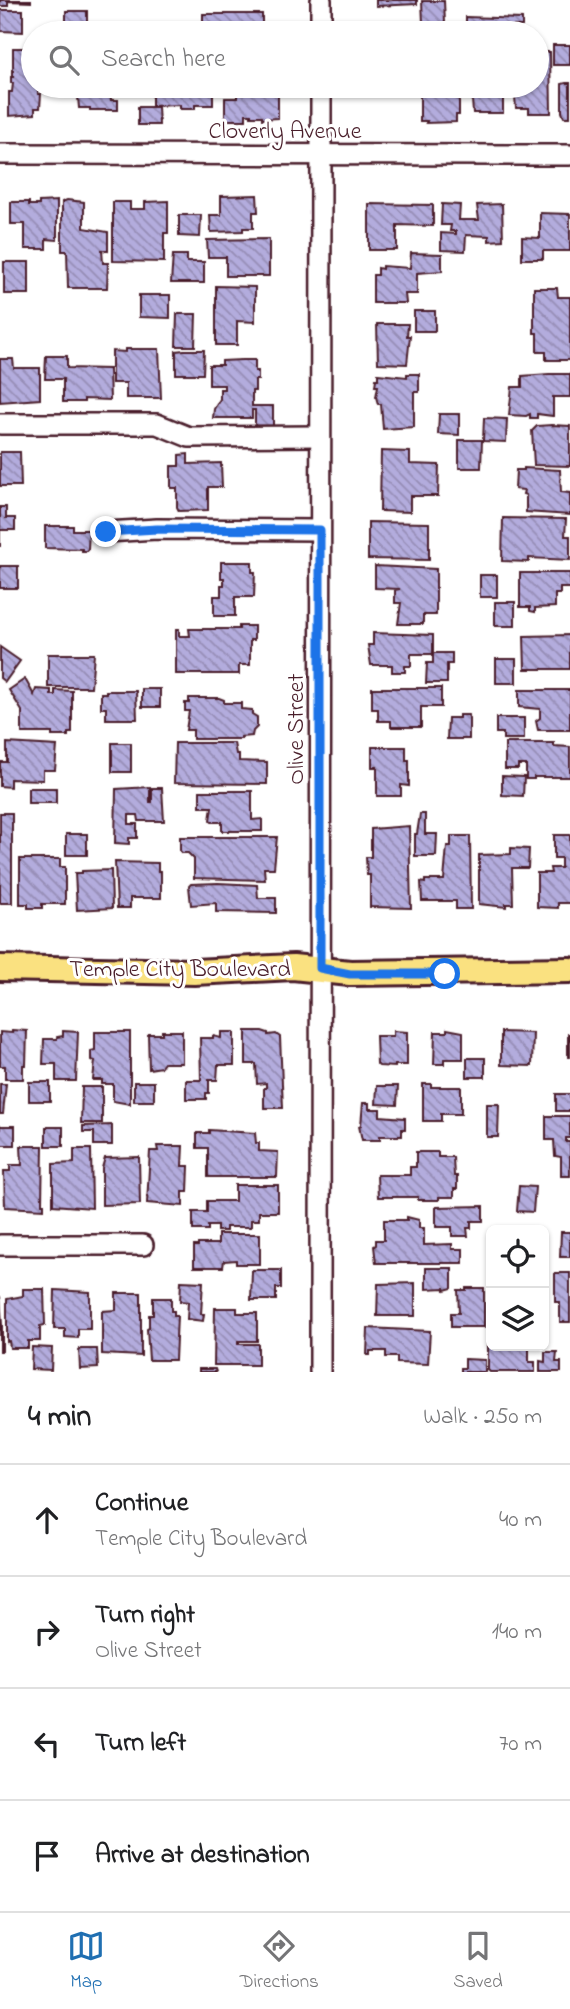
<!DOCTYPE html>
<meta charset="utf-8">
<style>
body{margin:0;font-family:"Indie Flower",sans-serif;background:#f6f6f6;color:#202124}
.controls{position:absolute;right:21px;bottom:21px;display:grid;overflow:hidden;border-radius:10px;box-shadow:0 2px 5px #0004}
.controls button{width:63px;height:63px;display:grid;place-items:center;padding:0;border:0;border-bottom:2px solid #e0e0e0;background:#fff;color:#202124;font:35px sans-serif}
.stop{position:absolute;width:21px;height:21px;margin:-16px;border:5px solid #1a73e8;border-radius:50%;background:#fff}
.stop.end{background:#1a73e8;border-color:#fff;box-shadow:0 2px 7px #0008}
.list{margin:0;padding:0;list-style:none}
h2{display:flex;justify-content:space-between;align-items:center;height:91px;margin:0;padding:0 28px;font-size:30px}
h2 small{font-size:23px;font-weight:400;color:#757577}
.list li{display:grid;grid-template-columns:46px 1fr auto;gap:21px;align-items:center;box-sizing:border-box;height:112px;padding:0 28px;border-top:2px solid #e0e0e0}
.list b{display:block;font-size:26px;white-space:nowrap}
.list p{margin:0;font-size:23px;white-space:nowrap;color:#757577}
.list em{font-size:23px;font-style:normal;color:#757577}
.icon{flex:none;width:38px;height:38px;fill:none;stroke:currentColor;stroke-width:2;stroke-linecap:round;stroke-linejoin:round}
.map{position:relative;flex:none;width:570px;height:1372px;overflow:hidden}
.search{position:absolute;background:#fff;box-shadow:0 2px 5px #0004;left:21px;right:21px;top:21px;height:77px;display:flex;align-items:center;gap:18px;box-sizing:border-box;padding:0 24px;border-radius:38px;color:#757577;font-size:26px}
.sheet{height:539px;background:#fff}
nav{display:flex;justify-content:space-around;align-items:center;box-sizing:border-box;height:98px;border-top:2px solid #e0e0e0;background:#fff;font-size:19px;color:#757577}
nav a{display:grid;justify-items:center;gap:4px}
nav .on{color:#1f6fb2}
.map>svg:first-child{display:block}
.building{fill:url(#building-back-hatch);stroke:#4a1f2b;stroke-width:2}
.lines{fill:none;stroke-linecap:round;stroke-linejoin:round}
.minor-casing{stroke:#4a1f2b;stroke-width:24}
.major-casing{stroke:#4a1f2b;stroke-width:30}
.minor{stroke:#fff;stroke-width:19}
.major{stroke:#fae180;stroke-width:24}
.route{stroke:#1a73e8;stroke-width:9}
.labels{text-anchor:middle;stroke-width:6;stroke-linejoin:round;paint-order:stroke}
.street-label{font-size:24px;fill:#4a1f2b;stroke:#fff}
</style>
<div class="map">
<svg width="570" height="1372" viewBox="0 0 570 1372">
<defs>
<pattern id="building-back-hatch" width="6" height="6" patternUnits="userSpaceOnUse" patternTransform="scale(1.75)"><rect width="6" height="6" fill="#b3acdd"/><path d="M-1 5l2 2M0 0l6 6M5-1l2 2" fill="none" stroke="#948bb3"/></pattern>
</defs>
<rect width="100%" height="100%" fill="#fff"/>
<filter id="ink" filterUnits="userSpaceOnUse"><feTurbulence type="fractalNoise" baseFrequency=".0143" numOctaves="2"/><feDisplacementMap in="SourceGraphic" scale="14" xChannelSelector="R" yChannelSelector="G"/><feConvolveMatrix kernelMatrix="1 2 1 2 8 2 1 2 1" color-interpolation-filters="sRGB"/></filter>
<g filter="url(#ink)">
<g class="building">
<polygon points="0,0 31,0 31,2 8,1 8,6 0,6"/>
<polygon points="376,0 417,0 417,4 376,6"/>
<polygon points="422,1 444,1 445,23 423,23"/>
<polygon points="1,10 23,10 23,32 1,31"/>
<rect x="66" y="11" width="21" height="22"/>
<rect x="203" y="14" width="59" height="19"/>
<polygon points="466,17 522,19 522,26 507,26 507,30 501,30 501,28 466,28"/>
<rect x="394" y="29" width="49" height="4"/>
<rect x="452" y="32" width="51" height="1"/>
<rect x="553" y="45" width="17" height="20"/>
<polygon points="13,48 32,48 33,86 62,86 62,88 38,88 38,94 41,94 40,108 35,108 35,114 9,116 9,92 12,92 13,83 11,83 11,77 13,77"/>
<polygon points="537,52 550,52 551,113 529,113 529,108 516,108 514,86 537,86"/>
<polygon points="566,83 570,83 570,117 564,117 562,112 562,84"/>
<polygon points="77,86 127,86 127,89 110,90 111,100 118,100 118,110 90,110 90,108 79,108"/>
<polygon points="152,86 213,86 213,105 195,105 195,109 180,109 180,105 152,106"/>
<polygon points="237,86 278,86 278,118 262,119 262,116 251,116 251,114 246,114 246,120 225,120 225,98 237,98"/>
<polygon points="471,86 503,86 503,113 473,113"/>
<polygon points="428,89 434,89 434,91 459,91 459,115 456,115 456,122 426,123 427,121 420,121 420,91 428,91"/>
<polygon points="138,107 158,107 159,125 138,125"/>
<polygon points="257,195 258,212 253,212 253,228 243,228 243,231 211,232 210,215 221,215 221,196"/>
<polygon points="67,200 84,202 84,228 108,232 108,251 102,250 103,263 108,263 107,288 68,288 67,251 62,251 62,202"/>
<polygon points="57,201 57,240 46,239 46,249 25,249 25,224 11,224 11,202 29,202 29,205 39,205 39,202"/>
<polygon points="168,201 168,233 164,233 164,262 113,261 113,202 130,202 130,209 145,209 145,202"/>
<polygon points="369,204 433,205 433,226 397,225 397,250 369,250"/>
<polygon points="442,204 460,205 459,220 479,220 477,205 502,204 503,240 489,241 489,236 466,235 465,251 441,250 441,233 456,234 456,231 450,231 451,225 441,225"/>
<polygon points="540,213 570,214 570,251 543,251 543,259 522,259 522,237 540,238"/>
<polygon points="179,215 201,215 200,237 179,236"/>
<polygon points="269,239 269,276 226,276 226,257 208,257 207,240"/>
<polygon points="411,253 442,254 442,271 417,273 417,294 405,294 406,303 373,303 373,275 378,275 378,268 382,269 382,266 410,268"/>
<polygon points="173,255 187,255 187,262 204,262 204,283 171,283"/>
<rect x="4" y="262" width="25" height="32"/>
<polygon points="216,286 255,287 255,322 237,321 237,345 216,345"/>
<polygon points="534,288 557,288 558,297 570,297 570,360 546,360 546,352 537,352 537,333 534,333"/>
<polygon points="139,295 170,295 170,318 139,317"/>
<rect x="414" y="311" width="21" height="20"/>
<polygon points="177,314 196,314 195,346 176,346"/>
<polygon points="377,324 408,324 407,336 410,336 407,364 378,363"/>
<polygon points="126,349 159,349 161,398 126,398 126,383 112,383 112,351 126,352"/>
<polygon points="184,350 204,350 203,374 176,374 176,351"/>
<polygon points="46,356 67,356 67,368 109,369 110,400 84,399 84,402 63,402 63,379 45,379"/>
<polygon points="0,359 13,359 14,368 40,368 40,399 0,402"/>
<polygon points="242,360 255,360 255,371 258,371 258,380 255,380 255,391 252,391 252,406 273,406 273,427 255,426 255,410 252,410 252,418 213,418 214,409 220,399 220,389 224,389 224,385 209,385 209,365 222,365 222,361"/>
<polygon points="378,374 407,377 407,374 419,374 419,392 414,392 414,427 383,429 381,404 378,404 376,397 378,386 375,386 376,379 378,379"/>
<polygon points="549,374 570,374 570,397 553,397 553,416 537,414 537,418 530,418 530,414 526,416 509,415 512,387 522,387 522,376"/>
<polygon points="439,414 459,414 459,435 438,434"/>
<polygon points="484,418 507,419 506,442 483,441"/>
<polygon points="552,425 570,426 570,466 534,465 532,431 537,426"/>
<polygon points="459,440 482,440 481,468 459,468"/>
<polygon points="381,451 410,452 410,464 439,465 438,496 410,496 410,512 380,511"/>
<polygon points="0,452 20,452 21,486 0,486"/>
<polygon points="188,454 188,464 221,463 222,487 208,487 208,510 179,511 177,507 177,488 171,488 171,466 179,466 179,455"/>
<polygon points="524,468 560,470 561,492 570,493 570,515 526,512 526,495 523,494 524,490 515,489 516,470 524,470"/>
<polygon points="0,507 6,507 6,518 15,518 15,530 0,530 0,547"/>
<polygon points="503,518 566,519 565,536 570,536 570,560 529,558 529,562 502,561"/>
<polygon points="368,522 429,523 429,560 368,559"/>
<polygon points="45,526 73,526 73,530 89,530 88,549 86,551 82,551 82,549 45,548"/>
<polygon points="221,562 252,562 252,572 255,572 254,597 235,597 235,616 214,616 214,596 221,596 221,585 224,585 224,578 221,578"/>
<rect x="0" y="566" width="18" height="22"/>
<polygon points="375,566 436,569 436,615 423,615 423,624 398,624 401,603 395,603 395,590 400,589 375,588"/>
<polygon points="520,573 570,573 570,588 560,588 560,594 555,594 555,607 535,608 535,612 530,611 530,607 520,607"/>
<rect x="480" y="575" width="17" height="22"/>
<rect x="495" y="602" width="20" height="24"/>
<polygon points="239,626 254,626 254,640 250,640 250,665 239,665 239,674 176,674 176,629 179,629 179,636 190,636 189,629 239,629"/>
<polygon points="373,633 433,635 433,653 452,653 452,664 447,664 447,683 426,683 427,663 433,663 433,654 411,654 411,666 405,666 405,672 392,672 392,665 371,665 368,645 373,645"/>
<polygon points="570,635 570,669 525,669 524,636"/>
<polygon points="0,647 20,661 5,682 0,678"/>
<polygon points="48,654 94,654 91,687 48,687"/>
<rect x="496" y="659" width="20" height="24"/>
<polygon points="25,679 34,695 36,689 51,690 51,695 55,695 55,690 72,691 72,733 68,733 68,736 52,736 52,733 22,733 22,711 9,690"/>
<polygon points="372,688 441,688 441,707 421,707 421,727 391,727 391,721 378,721 378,709 372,709"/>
<rect x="142" y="689" width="18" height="18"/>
<polygon points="519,690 570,690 570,730 538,730 536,721 540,718 540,709 519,707"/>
<polygon points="106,691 136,691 137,719 106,719 106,708 101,708 101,693 106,693"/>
<polygon points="189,698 219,698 224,700 224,703 241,703 241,709 252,710 252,714 257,717 257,727 253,731 252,736 241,737 241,739 193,739 193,730 186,730 189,711 185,711 185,703 189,703"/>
<polygon points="459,715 468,715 469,718 469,739 447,739 448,718 459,718"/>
<polygon points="496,718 524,718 524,739 503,739 503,733 496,733"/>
<polygon points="7,743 57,746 55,770 43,770 43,780 10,779 10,787 0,786 0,762 7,762"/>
<rect x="112" y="743" width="19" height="29"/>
<polygon points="175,743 234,743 236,754 239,754 239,761 267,762 267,784 174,783"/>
<polygon points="505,743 554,743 554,746 570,747 570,777 534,777 534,779 526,779 526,765 518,765 518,769 505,769"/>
<polygon points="372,747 406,747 406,760 409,760 409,786 401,785 401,796 377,796 377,767 372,767"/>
<polygon points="502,776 524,777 523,796 502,795"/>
<polygon points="150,787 150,802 152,802 152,788 162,788 164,821 139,821 138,815 129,815 129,824 137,824 137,838 129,838 129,844 115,843 116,789"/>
<rect x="28" y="788" width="28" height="15"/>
<polygon points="200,791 252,791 252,820 262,819 262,831 222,831 222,822 212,822 210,820 212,807 200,807"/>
<rect x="0" y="813" width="12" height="90"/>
<polygon points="420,814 425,814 425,834 437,834 436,856 415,856 415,834 417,834"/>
<polygon points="409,826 411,908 370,907 370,875 367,875 366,857 371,857 371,829"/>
<rect x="66" y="834" width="21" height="21"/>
<polygon points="554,835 570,835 570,903 558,903 558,908 537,907 537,873 551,873 550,868 561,868 561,858 554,858"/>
<polygon points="451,836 470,836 471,909 456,909 456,901 422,901 421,882 425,883 425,880 444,880 447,846 451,846"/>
<polygon points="180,837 277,837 274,868 264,868 265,880 194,878 194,859 188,853 182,853 180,851"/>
<polygon points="511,848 529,849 528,868 512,868 513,904 506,904 506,907 479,904 479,855 511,854"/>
<polygon points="20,859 60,859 60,867 65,867 65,904 42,904 42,908 28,908 28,904 20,904"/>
<polygon points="115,862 158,863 158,871 161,871 161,898 130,898 130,908 117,908"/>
<polygon points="111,870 112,908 77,910 75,873 82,873 82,871"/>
<polygon points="218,883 257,885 258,898 276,898 276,913 216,912 216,903 191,905 189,886 191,884"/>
<polygon points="447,1029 463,1032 463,1059 444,1059 444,1064 434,1064 435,1032 447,1032"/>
<polygon points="12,1030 27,1031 26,1065 23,1065 23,1079 5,1079 5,1066 0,1066 0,1032 12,1033"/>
<polygon points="63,1031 78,1032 76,1081 56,1081 56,1064 43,1064 44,1039 57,1039 57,1037 63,1036"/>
<polygon points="162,1031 182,1031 182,1063 164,1063 161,1067 149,1069 148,1034 162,1034"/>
<polygon points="246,1031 262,1031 268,1033 268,1035 276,1034 280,1037 283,1108 264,1108 264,1088 266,1088 266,1083 257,1084 256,1064 246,1064"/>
<polygon points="393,1031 407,1032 407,1065 395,1065 395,1067 379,1066 377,1064 376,1036 393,1036"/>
<polygon points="95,1032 130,1032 130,1104 113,1101 113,1084 102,1084 102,1080 93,1080 95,1061 91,1060 91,1051 95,1050"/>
<polygon points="221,1032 234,1032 234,1065 218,1065 217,1080 209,1080 209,1093 206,1093 206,1099 186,1099 186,1080 201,1080 200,1038 213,1038 213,1036 221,1038"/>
<polygon points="501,1032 533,1033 532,1066 501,1065"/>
<rect x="568" y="1034" width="2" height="23"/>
<rect x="467" y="1058" width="18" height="19"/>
<rect x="29" y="1082" width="21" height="19"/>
<rect x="134" y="1082" width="20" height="19"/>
<polygon points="0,1084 6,1084 3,1114 0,1114"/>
<polygon points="423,1084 431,1084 431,1087 461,1087 461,1114 441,1114 441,1121 423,1121"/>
<polygon points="377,1086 398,1086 397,1105 376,1104"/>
<polygon points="82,1087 102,1087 102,1123 81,1123"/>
<rect x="556" y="1094" width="14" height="17"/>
<polygon points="363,1103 369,1103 369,1109 380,1109 380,1116 405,1118 405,1129 402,1129 402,1136 380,1136 380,1140 362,1140 359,1126 361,1125"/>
<polygon points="487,1104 499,1104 498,1137 487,1137"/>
<polygon points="546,1116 570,1116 570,1138 566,1138 566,1142 570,1142 570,1176 561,1176 561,1157 555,1156 554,1140 546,1140"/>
<polygon points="112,1125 112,1145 94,1145 94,1132 83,1132 83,1126"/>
<rect x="0" y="1126" width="15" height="19"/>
<rect x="46" y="1127" width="17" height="19"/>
<polygon points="209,1130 255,1133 256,1143 259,1143 259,1151 278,1152 277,1177 208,1177 208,1148 197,1148 197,1133 209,1133"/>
<polygon points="21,1146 43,1146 42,1204 44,1204 44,1209 5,1207 4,1171 10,1171 10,1165 22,1165"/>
<polygon points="157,1146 183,1146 182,1166 189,1166 188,1192 183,1192 183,1206 147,1203 150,1151 158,1151"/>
<polygon points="74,1149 91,1149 92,1208 53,1205 53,1164 74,1163"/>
<polygon points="416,1152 438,1152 438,1157 453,1157 454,1176 457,1176 457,1189 454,1189 454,1197 439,1197 439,1200 418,1200 418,1197 378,1197 377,1175 410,1175 410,1167 416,1167"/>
<polygon points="139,1157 140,1204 102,1205 102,1168 105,1158"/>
<polygon points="235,1185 278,1185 278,1212 259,1212 259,1220 251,1220 251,1227 226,1227 226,1231 217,1231 217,1226 208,1226 208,1230 193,1230 193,1212 207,1212 207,1201 235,1201"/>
<polygon points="519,1186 535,1187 533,1212 517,1211"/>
<polygon points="483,1206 483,1221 471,1221 471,1228 467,1228 468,1236 452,1236 452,1227 436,1227 436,1207"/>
<polygon points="407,1217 419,1220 419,1228 424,1228 424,1245 452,1244 452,1249 463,1249 463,1263 376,1263 374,1246 376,1245 376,1240 384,1240 384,1220 407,1220"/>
<polygon points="561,1232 570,1232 570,1257 560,1257"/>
<polygon points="218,1234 260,1234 260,1264 236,1264 236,1260 224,1261 223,1267 194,1267 194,1246 198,1246 198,1244 218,1244"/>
<polygon points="426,1268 452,1268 452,1288 445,1290 445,1288 426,1289"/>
<polygon points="252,1270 281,1270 281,1288 276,1288 276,1300 251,1300"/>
<polygon points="555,1273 570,1273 570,1322 560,1322 560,1302 555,1302"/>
<polygon points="181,1281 203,1282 201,1314 204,1314 203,1321 187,1319 188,1302 180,1301"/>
<polygon points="415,1283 415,1316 377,1316 378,1284"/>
<polygon points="466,1288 484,1288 484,1327 451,1327 451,1313 459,1313 458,1290 466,1290"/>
<polygon points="23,1289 44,1289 45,1325 40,1326 40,1341 28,1341 28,1348 10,1348 9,1341 7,1342 7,1299 23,1296"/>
<polygon points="55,1290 90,1292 90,1329 78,1329 78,1338 65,1337 65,1329 54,1329"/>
<polygon points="116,1293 141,1293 141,1356 102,1354 102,1311 116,1310"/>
<polygon points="0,1296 2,1325 2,1351 0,1351"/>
<polygon points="153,1298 171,1298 171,1311 174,1311 174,1316 177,1316 175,1360 149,1360 147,1329 149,1328 149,1315 153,1315"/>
<polygon points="215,1308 237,1308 237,1313 257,1313 257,1341 238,1341 238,1344 258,1344 258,1365 214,1365"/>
<polygon points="368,1328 430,1331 428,1364 397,1363 397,1357 386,1357 386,1351 370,1351 370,1355 367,1355"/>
<polygon points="488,1344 491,1346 529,1346 529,1362 535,1362 535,1372 490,1372 488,1370"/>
<polygon points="32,1347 52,1348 51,1370 31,1369"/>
<polygon points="79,1349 97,1349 98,1368 80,1369"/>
<polygon points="545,1352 557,1352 556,1362 561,1362 561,1372 540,1372 540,1361 545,1362"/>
<polygon points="465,1359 485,1360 485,1372 461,1372 461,1368 465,1368"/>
<polygon points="199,1369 215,1369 216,1372 199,1372"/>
</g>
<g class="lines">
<defs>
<g id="minor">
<polyline points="321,33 321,0"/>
<polyline points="0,154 570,155"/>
<polyline points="0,424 157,424 189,437 320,436"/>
<polyline points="106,532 157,529 320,530"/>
<polyline points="0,1245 143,1245"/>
<polyline points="320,1372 321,86"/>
</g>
<polyline id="major" points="0,968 194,972 293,967 350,973 570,970"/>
</defs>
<use href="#minor" class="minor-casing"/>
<use href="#major" class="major-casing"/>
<use href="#minor" class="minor"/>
<use href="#major" class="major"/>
</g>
</g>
<g class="lines" filter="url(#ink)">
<polyline class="route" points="106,532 157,529 320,530 320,968 350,974 445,974"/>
</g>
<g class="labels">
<g class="street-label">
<text x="285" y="138">Cloverly Avenue</text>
<text transform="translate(295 729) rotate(-90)" y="8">Olive Street</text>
<text x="180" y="976">Temple City Boulevard</text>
</g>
</g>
</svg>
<div class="controls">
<button><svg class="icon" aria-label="locate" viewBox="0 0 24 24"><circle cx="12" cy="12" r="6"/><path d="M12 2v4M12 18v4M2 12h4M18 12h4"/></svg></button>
<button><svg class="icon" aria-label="layers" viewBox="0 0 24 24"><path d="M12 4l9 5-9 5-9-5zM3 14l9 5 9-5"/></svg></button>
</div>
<div class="stop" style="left:445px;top:974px"></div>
<div class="stop end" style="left:106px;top:532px"></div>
<div class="search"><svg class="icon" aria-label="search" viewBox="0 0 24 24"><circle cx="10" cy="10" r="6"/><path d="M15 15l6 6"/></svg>Search here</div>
</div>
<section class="sheet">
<h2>4 min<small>Walk · 250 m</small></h2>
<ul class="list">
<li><svg class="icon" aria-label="ahead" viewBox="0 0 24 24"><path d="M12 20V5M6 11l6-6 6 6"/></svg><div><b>Continue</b><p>Temple City Boulevard</p></div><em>40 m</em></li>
<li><svg class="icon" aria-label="right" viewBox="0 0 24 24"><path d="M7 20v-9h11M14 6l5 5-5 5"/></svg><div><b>Turn right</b><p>Olive Street</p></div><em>140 m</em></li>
<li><svg class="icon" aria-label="left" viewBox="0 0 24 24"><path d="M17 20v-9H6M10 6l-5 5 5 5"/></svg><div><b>Turn left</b></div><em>70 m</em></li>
<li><svg class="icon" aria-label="arrive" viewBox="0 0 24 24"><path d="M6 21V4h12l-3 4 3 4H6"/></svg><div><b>Arrive at destination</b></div></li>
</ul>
</section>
<nav>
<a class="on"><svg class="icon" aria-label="map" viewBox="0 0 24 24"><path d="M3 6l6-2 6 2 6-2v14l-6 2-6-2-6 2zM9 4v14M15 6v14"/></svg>Map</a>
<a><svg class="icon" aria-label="directions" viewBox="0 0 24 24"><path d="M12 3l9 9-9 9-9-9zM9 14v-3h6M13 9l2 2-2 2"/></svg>Directions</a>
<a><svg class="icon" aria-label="saved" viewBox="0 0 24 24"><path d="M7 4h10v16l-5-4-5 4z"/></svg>Saved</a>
</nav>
